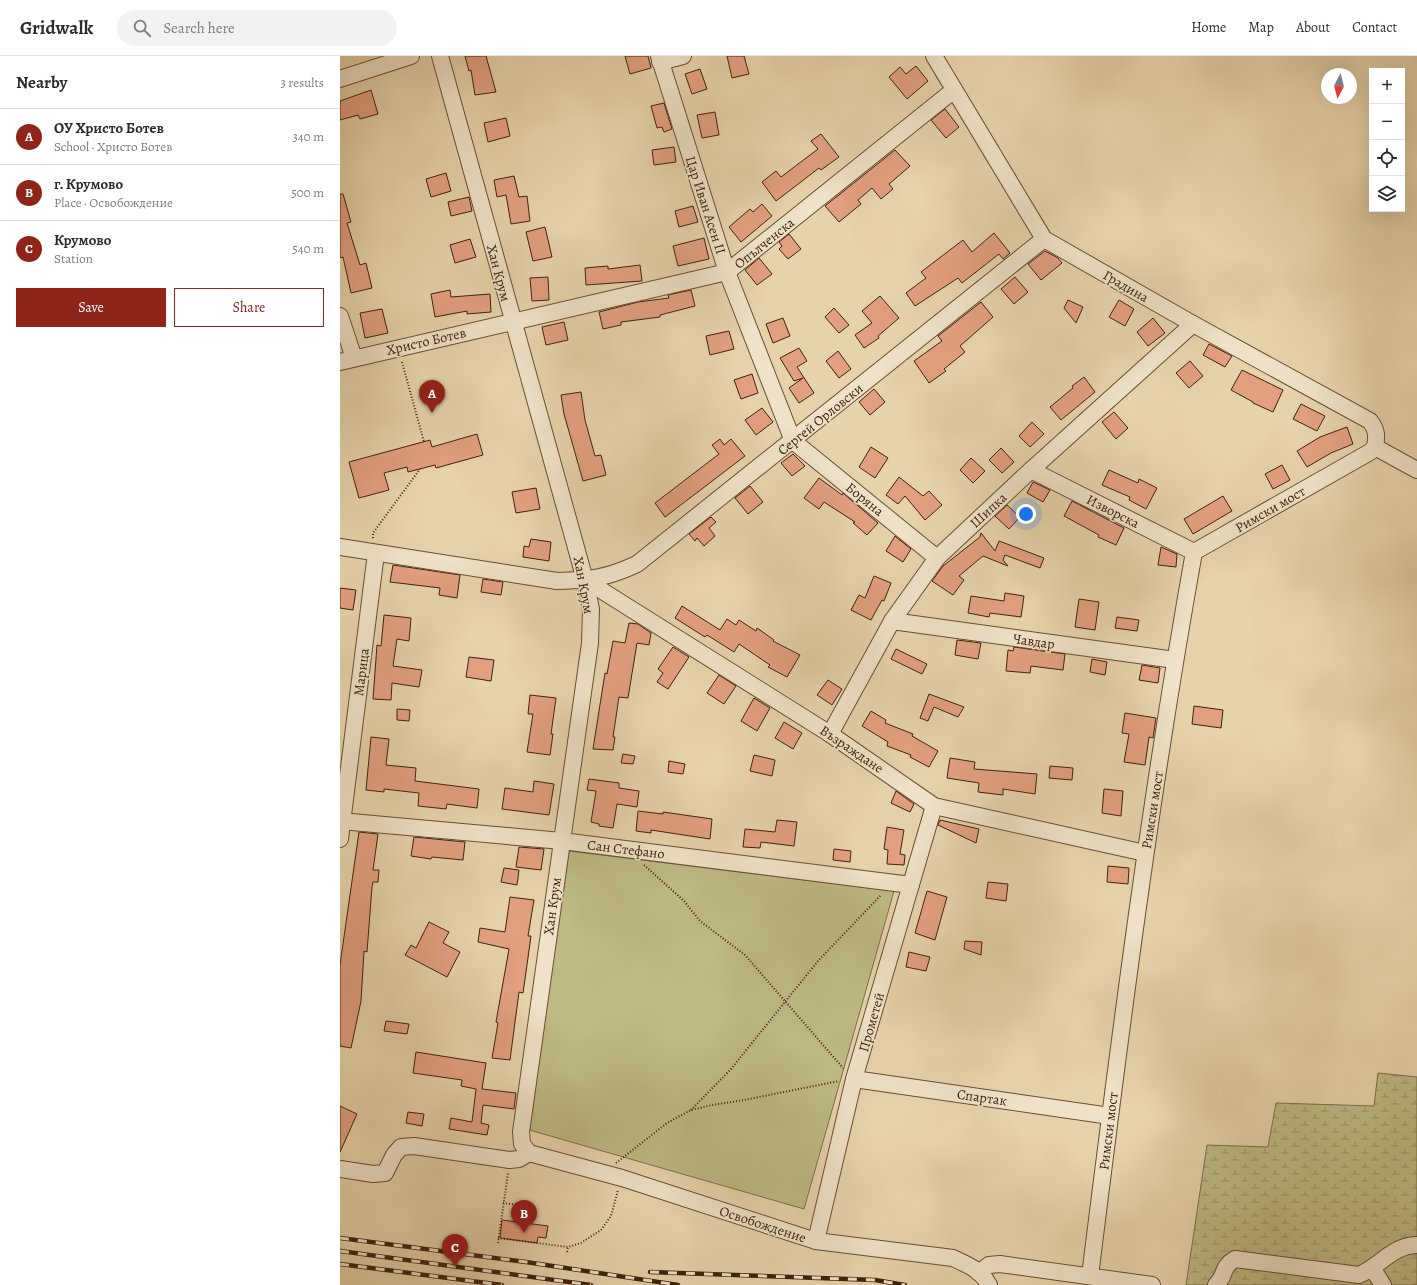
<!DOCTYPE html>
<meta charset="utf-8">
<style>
body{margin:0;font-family:Alegreya,serif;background:#f2f2f3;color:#2b2b33}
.controls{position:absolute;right:12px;top:12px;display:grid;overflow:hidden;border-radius:0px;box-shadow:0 4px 16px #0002}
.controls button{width:36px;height:36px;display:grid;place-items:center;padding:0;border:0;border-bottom:1px solid #e1e1e2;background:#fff;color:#2b2b33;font:20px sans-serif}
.compass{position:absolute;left:981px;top:12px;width:36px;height:36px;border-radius:50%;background:#fff;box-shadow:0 4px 16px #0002;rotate:187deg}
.you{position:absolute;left:686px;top:458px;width:14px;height:14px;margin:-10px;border:3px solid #fff;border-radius:50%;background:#1a73e8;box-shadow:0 0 0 6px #1a73e833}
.badge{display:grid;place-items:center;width:26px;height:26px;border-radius:50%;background:#8f2418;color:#fff;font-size:13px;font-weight:700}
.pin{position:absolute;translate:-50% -33px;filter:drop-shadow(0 1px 2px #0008)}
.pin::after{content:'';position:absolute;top:21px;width:14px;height:12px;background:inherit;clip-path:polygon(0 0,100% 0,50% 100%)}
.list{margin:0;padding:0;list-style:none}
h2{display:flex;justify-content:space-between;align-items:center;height:52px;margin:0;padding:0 16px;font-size:17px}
h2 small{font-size:13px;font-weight:400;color:#7c7c81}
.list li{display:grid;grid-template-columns:26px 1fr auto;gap:12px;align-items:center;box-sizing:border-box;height:56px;padding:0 16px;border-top:1px solid #e1e1e2}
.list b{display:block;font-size:15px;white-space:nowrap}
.list p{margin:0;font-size:13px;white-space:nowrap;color:#7c7c81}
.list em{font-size:13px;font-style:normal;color:#7c7c81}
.actions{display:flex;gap:8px;padding:12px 16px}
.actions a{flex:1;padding:9px 0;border:1px solid #8f2418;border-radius:0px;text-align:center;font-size:14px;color:#8f2418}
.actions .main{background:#8f2418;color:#fff}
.icon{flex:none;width:22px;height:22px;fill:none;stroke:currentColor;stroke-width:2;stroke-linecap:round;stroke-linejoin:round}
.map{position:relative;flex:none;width:1077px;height:1229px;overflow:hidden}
header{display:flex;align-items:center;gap:24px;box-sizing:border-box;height:56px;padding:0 20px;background:#fff;border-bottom:1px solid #e1e1e2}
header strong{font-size:19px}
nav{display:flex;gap:22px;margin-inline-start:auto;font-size:14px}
.search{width:280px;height:36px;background:#f2f2f3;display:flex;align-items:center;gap:10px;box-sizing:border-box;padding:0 14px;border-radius:22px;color:#7c7c81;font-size:15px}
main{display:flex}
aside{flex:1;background:#fff}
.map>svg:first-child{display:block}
.wetland{fill:url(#wetland-marsh);stroke:#7e6e48}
.park{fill:#bdba84;stroke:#7e6e48}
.building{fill:#e3a081;stroke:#3e220c}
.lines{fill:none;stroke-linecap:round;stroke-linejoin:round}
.minor-casing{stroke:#684e34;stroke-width:18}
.path{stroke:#3e220c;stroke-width:2;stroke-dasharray:1 2;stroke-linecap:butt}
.minor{stroke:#efe2c8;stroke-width:16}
.rail-casing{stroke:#3e220c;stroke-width:4.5}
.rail{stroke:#efe2c8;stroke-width:3;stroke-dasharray:9;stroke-linecap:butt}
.labels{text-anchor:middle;stroke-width:3;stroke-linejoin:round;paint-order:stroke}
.street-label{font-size:14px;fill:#3e220c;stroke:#efe2c8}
</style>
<header>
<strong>Gridwalk</strong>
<div class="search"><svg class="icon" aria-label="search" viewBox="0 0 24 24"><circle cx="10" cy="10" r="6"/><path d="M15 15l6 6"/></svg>Search here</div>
<nav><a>Home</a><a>Map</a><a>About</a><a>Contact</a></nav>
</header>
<main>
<aside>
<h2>Nearby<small>3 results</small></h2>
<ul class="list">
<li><span class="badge">A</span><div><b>ОУ Христо Ботев</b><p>School · Христо Ботев</p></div><em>340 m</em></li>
<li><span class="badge">B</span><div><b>г. Крумово</b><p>Place · Освобождение</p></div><em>500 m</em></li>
<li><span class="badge">C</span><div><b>Крумово</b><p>Station</p></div><em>540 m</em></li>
</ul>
<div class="actions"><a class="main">Save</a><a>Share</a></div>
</aside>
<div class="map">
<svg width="1077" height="1229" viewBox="0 0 1077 1229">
<defs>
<pattern id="wetland-marsh" width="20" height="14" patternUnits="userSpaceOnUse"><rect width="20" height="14" fill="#bdba84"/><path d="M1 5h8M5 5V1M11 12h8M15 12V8" fill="none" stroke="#9b976a"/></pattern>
</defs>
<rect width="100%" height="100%" fill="#e7d3ab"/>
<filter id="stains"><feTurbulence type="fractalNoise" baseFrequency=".005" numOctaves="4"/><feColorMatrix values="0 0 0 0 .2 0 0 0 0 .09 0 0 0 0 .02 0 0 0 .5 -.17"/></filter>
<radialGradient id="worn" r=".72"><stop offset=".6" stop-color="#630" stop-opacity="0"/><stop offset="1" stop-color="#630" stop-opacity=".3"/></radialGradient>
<polygon class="wetland" points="1038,1017 1077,1021 1077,1229 846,1229 867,1089 928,1091 936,1047 1034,1050"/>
<polygon class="park" points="229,795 554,835 464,1153 186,1073"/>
<g class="building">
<polygon points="125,0 146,0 156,36 135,39 131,14 129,15"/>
<polygon points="285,0 308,0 311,12 290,18"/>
<polygon points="387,0 404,0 409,18 392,22"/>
<polygon points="576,10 588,25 567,43 549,21 560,11 566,18"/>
<polygon points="360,13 367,33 352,38 345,18"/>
<polygon points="31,34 38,58 20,63 18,59 0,64 0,45"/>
<polygon points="324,47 332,73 324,76 322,71 317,72 311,50"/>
<polygon points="605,53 619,71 606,82 591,64"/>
<polygon points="375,56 379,79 362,82 357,59"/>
<polygon points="166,62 170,80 148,86 144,67"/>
<polygon points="481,78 499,101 481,114 479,112 436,145 422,126 436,115 441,121 478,93 471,85"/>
<polygon points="334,91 336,106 314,109 312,94"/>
<polygon points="555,94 570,110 549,128 553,133 541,143 532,132 518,144 521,148 499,166 485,150"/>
<polygon points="106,117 111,135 91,141 86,123"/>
<polygon points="174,120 179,141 187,140 190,165 171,168 166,139 157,141 154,124"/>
<polygon points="0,138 3,138 11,166 7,167 20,209 26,207 32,232 11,237 3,201 0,202"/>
<polygon points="129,141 132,155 111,160 108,146"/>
<polygon points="422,148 432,160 401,186 389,171 410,153 413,156"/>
<polygon points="353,150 358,166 339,171 335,155"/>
<polygon points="205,171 212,201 193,205 186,176"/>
<polygon points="654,177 670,197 663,203 659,198 622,227 618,222 575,250 566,237 586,222 581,216 623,184 632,196"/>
<polygon points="449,178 461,193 448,203 439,193 442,190 439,186"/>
<polygon points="364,182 369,203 338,210 333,190"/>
<polygon points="130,183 136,201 115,207 110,189"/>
<polygon points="705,195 718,202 722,207 701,224 688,208"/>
<polygon points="419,202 432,218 417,229 405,214"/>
<polygon points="300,209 302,225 246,229 245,212 268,210 268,213"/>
<polygon points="208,221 209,244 192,245 190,222"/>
<polygon points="675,221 688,236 674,248 661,233"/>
<polygon points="110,234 111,241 150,238 151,256 127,258 127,255 95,261 91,238"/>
<polygon points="351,234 355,250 320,259 320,261 281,266 281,269 263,273 259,256 298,246 329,242 328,239"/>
<polygon points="540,240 559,262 538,280 539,282 524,292 515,279 532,267 522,255"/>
<polygon points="728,244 743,251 736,267 724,252"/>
<polygon points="779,244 794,253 785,270 769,261"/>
<polygon points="641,246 653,261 620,290 625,296 604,313 606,315 589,327 574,305 602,285 598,280"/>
<polygon points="494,252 509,269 499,277 485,261"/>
<polygon points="42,253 48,277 25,282 20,257"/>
<polygon points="443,262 450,280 433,287 426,268"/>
<polygon points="813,262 825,277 808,290 797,276"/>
<polygon points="224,266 228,284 206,289 202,271"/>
<polygon points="389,275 394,293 370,299 366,280"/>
<polygon points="869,288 892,300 885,311 863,299"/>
<polygon points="459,292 467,305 457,311 474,337 459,347 449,332 463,322 454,325 440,302"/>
<polygon points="498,295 511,313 499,322 486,305"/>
<polygon points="850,305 863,320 849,332 836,317"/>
<polygon points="902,314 943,334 933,356 913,347 913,346 891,334"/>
<polygon points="412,318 418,337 401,343 394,324"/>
<polygon points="744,321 755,336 721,364 710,351 733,332 732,330"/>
<polygon points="534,333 545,346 530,359 519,346"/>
<polygon points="241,336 245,364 255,400 261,399 266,419 243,425 224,358 221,339"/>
<polygon points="961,348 985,360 977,375 953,363"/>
<polygon points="422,352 433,366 416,379 405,364"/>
<polygon points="774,356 788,372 776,383 762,366"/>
<polygon points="692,366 704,378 690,391 679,380"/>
<polygon points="1007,371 1013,388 991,397 967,411 957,395 980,381"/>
<polygon points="137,378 143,399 96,412 95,409 68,416 67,411 44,417 49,434 19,442 9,406 90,384 92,391"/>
<polygon points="380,383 384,389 391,383 405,400 325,461 315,447 379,398 372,389"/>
<polygon points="531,391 548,402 535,422 519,411"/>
<polygon points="661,392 674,406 662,417 649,404"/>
<polygon points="453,398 465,410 452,420 441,407"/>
<polygon points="631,402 645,415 633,427 620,414"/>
<polygon points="942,409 950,424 933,433 925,418"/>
<polygon points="769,414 798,427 799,423 817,432 806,453 789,444 790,441 762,429"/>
<polygon points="559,421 583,440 589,435 602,449 585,464 565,440 558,448 546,439"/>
<polygon points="479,422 502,439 503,437 538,467 527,479 513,467 515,466 484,446 479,453 464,442"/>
<polygon points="693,426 710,434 703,446 687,437"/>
<polygon points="410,430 423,446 408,458 395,442"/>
<polygon points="196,432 200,453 176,457 172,436"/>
<polygon points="883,440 892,455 853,478 844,463"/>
<polygon points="732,445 784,472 776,489 758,481 759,479 724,460"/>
<polygon points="667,449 680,461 669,473 655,460"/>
<polygon points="371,461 376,466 369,472 375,480 364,490 357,482 355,485 349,478"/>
<polygon points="641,477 655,495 659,485 704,502 700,512 665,499 663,504 668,510 643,500 619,520 624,524 613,539 592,525 603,510 640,481"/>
<polygon points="555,480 571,493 563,506 546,495"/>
<polygon points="191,483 211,486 209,505 183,501 184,490 189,491"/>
<polygon points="821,491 837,498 836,511 818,509"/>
<polygon points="53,509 120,519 117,542 99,539 100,532 50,526"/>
<polygon points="534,520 551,527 544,545 542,544 531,564 511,554 519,539 525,542"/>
<polygon points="143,523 163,526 161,539 141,536"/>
<polygon points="0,532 16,534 13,554 0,552"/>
<polygon points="665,537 684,540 681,561 650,557 649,561 628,557 631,540 664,545"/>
<polygon points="739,543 759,546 755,574 735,571"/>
<polygon points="342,550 380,574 387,563 396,569 399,564 416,575 417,572 434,584 433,585 460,599 447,621 428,611 430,609 399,588 394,596 367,579 365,581 335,562"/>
<polygon points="44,559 71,562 69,585 57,583 53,610 82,614 79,631 52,627 51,644 33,643 37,589 41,590"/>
<polygon points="777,561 799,564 797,575 775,572"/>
<polygon points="289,567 298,568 311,577 309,589 297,587 288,642 279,641 273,681 275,681 273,694 253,693 265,617 267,618 273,585 285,587"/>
<polygon points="617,584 641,587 638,603 615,599"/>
<polygon points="333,591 349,601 328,633 317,626 323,617 318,613"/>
<polygon points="674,591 725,598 723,614 691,610 690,617 666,615 668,594 673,595"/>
<polygon points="556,593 587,608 582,618 551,603"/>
<polygon points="129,601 154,604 151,625 126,621"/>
<polygon points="752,603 767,606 765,619 750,616"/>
<polygon points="802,609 820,612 818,627 799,624"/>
<polygon points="379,619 396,630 384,648 367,637"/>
<polygon points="488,624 502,633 492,649 477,639"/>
<polygon points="589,638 624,651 618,661 594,651 588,665 580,662"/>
<polygon points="190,639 216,642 211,678 213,678 210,699 187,696 193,658 188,658"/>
<polygon points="414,642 430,652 417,675 401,665"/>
<polygon points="854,650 883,654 881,672 852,668"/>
<polygon points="57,653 70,654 69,665 57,664"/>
<polygon points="531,655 546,664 545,667 573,678 572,680 598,695 589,711 570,701 571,699 547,690 548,686 522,670"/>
<polygon points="785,657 816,662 813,682 809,681 805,709 784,706 789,678 782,677"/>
<polygon points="444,666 462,677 453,693 435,682"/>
<polygon points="31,681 49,683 46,709 76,712 75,725 139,733 137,752 107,748 106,753 78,750 79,737 44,733 44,736 26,734"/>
<polygon points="283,698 295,700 293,708 281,707"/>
<polygon points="414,699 435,704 432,720 410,715"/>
<polygon points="610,702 635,706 634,713 697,718 695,738 663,733 663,739 638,736 639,727 607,722"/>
<polygon points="329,705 345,708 343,718 328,716"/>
<polygon points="710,710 733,712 732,724 709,722"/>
<polygon points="249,723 279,727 279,732 299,735 297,751 277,748 273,772 259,770 259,768 251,766 256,735 247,734"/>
<polygon points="194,725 214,728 209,759 162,753 165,732 193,736"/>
<polygon points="764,733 783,735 781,760 762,757"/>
<polygon points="556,735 574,748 570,756 551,747"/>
<polygon points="298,755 323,758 323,756 372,763 370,783 311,774 311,777 296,775"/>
<polygon points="437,764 457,766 454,790 421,786 420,792 403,791 405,773 435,776"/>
<polygon points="600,764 639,773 636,787 598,769"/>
<polygon points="547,771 564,774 560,798 565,799 564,809 547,808 548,794 544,793"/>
<polygon points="19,776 38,778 33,814 39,814 38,826 33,826 32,831 27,896 24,895 21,945 11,992 0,990 0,909"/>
<polygon points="74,781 125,786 123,804 92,801 91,803 71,800"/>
<polygon points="179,791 204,793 201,814 176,811"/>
<polygon points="494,793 511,795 510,806 493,804"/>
<polygon points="768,810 789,812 788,828 767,826"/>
<polygon points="164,812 179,814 177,829 161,826"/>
<polygon points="648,826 668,828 666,845 646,842"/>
<polygon points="587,835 607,841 595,884 575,877"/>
<polygon points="170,841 194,844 188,880 191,880 186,916 183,937 179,936 170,1004 152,1002 158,967 156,966 169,893 138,886 140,872 165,876"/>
<polygon points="89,866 109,876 103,887 120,896 107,921 65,899 71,889 76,892"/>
<polygon points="625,885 642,886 641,899 624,893"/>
<polygon points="569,896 590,901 586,915 566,911"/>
<polygon points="46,965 69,968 67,978 44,975"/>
<polygon points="76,996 146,1007 142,1033 176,1037 174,1053 143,1049 141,1067 149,1069 147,1079 109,1073 111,1062 132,1066 136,1033 121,1030 122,1024 73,1017"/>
<polygon points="0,1050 17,1058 0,1096"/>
<polygon points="68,1056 84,1058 82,1070 66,1067"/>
<polygon points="162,1164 208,1170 206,1182 198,1181 197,1187 160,1182"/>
</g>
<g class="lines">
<defs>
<g id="minor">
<path d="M100,0L245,524L251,553L250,587L181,1076L182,1088L189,1097L282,1122L476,1185L613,1202C628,1209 641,1214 649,1229"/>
<polyline points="319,0 387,216 453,385 597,502"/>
<path d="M594,0L704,183L853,268L1030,365C1037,374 1037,380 1035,391"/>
<polyline points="320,6 343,0"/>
<polyline points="0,23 71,0"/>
<polyline points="0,260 14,302"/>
<polyline points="0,306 387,216 614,34"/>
<polyline points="1035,391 1077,414"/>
<polyline points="691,414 854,496"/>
<path d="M0,491L217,525C250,524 267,522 297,508L704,183"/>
<polyline points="245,524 490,678 594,750 805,797"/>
<polyline points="552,565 835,604"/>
<polyline points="490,678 552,565 597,502 691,414 853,268"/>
<polyline points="0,765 222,785 571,829"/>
<polyline points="0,783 36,497"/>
<polyline points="514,1023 770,1060"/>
<polyline points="0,1113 33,1118 45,1117 54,1099 61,1091 74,1090 170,1104 179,1103 189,1097"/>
<polyline points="476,1185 514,1023 594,750"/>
<polyline points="1032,1212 1043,1229"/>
<polyline points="639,1217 649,1209 660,1208 812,1229"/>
<path d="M750,1220C780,978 811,736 854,496L1030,396L1035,391"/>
<path d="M876,1229C887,1219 880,1212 895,1203L1019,1219C1040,1210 1052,1190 1076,1189"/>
</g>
</defs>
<use href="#minor" class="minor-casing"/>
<g class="path">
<polyline points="62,306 84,386"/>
<polyline points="33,482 33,477 80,413"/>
<polyline points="304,809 344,845 360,865 405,899 503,1012"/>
<polyline points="351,1054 391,1013 478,905 541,839"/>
<polyline points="276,1107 327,1067 351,1054 372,1049 404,1044 499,1025"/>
<polyline points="163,1147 186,1150 184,1167"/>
<polyline points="158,1182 228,1191 241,1187 261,1174 271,1160 278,1134"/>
<polyline points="158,1187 168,1117"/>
<polyline points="227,1196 228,1191"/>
</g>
<use href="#minor" class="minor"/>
<defs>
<g id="rail">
<polyline points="0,1182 186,1206 338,1229"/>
<polyline points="0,1195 251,1229"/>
<polyline points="0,1208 162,1229"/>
<polyline points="310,1216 535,1224 565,1229"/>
</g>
</defs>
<use href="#rail" class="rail-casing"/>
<use href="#rail" class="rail"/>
</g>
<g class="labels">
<g class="street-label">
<text transform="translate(366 149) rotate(72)" y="5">Цар Иван Асен II</text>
<text transform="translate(424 187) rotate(-39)" y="5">Опълченска</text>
<text transform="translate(159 217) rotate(75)" y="5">Хан Крум</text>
<text transform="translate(786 230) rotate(30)" y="5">Градина</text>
<text transform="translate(86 285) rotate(-13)" y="5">Христо Ботев</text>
<text transform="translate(480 363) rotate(-39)" y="5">Сергей Орловски</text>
<text transform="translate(525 443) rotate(39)" y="5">Боряна</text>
<text transform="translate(930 453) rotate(-30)" y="5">Римски мост</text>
<text transform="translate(648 454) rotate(-43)" y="5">Шипка</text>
<text transform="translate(773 455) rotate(27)" y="5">Изворска</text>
<text transform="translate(244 529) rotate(79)" y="5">Хан Крум</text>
<text transform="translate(694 585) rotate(8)" y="5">Чавдар</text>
<text transform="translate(21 616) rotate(-83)" y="5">Марица</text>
<text transform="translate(512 693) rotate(34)" y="5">Възраждане</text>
<text transform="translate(812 754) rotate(-81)" y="5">Римски мост</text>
<text transform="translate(286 793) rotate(7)" y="5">Сан Стефано</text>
<text transform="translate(212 850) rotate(-82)" y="5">Хан Крум</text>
<text transform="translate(531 966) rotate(-74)" y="5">Прометей</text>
<text transform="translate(642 1041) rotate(8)" y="5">Спартак</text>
<text transform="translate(768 1075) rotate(-83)" y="5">Римски мост</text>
<text transform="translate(423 1168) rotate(18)" y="5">Освобождение</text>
</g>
</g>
<rect width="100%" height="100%" filter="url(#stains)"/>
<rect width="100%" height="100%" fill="url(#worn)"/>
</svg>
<div class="controls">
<button>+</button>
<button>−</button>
<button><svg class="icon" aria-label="locate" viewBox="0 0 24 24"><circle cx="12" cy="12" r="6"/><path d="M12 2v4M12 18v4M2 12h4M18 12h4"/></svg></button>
<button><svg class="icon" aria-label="layers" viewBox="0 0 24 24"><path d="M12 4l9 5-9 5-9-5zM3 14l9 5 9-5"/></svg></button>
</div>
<svg class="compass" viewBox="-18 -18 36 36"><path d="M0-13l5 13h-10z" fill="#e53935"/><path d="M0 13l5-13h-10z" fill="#7c7c81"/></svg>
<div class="you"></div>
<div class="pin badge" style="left:92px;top:357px">A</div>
<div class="pin badge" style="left:184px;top:1177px">B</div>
<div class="pin badge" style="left:115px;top:1211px">C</div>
</div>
</main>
